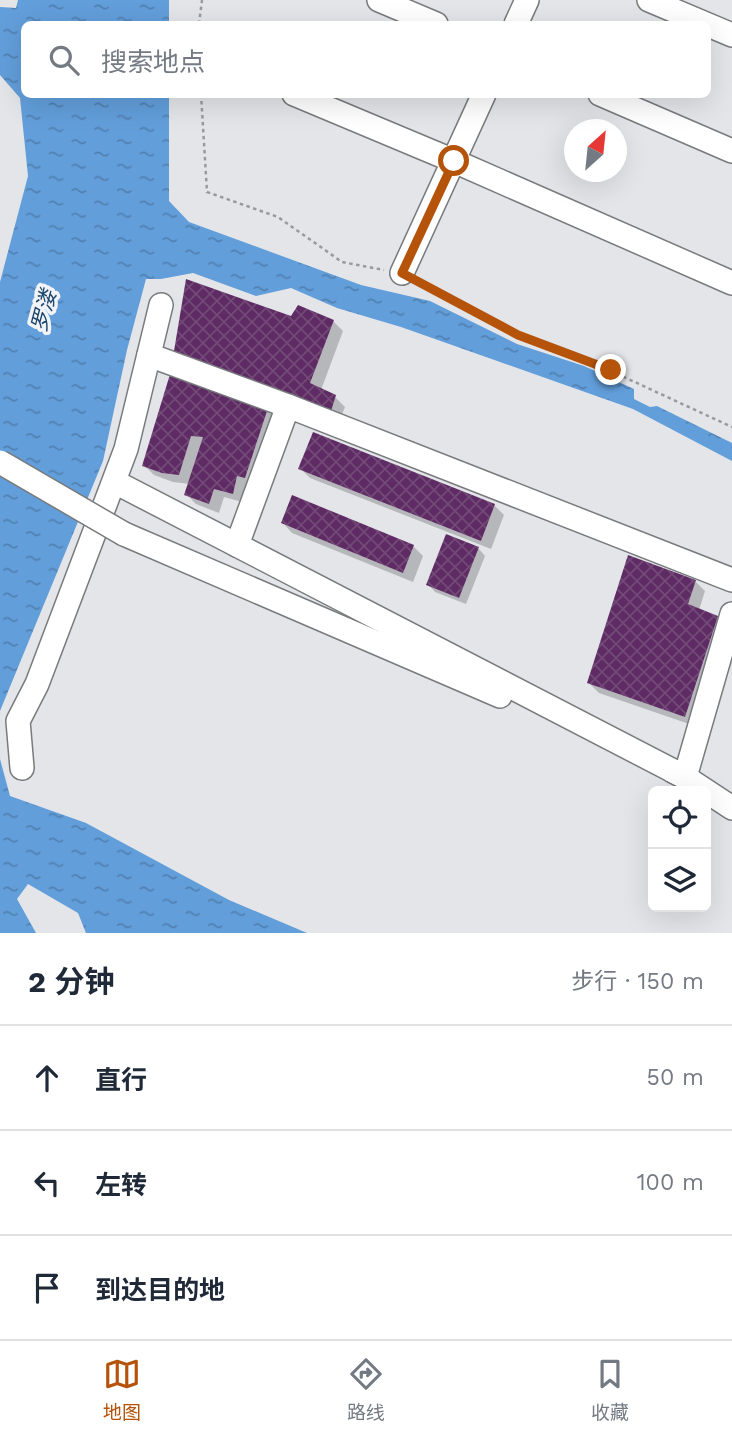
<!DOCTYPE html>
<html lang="zh">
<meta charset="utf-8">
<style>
body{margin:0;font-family:"Work Sans","Noto Sans SC",sans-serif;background:#f6f6f7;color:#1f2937}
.controls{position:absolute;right:21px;bottom:21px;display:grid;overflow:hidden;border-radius:10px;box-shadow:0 7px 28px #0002}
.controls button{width:63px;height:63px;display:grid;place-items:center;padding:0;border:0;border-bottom:2px solid #e0e1e3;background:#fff;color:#1f2937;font:35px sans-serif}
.compass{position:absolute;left:564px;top:119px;width:63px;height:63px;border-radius:50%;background:#fff;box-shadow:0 7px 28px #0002;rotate:27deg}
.stop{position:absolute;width:21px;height:21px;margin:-16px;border:5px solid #b45309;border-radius:50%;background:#fff}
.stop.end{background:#b45309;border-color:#fff;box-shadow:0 2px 7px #0008}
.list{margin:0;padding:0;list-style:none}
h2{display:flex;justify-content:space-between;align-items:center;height:91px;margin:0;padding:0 28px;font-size:30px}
h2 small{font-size:23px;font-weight:400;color:#747a83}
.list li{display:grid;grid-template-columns:46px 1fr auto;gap:21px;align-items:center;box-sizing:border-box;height:105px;padding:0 28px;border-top:2px solid #e0e1e3}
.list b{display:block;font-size:26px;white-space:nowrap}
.list em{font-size:23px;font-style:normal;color:#747a83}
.icon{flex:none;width:38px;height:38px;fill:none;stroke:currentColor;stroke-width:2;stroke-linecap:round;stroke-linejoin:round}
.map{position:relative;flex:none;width:732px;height:933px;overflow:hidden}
.search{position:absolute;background:#fff;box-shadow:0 7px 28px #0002;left:21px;right:21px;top:21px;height:77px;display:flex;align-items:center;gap:18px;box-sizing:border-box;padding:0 24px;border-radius:10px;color:#747a83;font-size:26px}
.sheet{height:406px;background:#fff}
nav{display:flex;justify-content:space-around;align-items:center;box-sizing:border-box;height:98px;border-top:2px solid #e0e1e3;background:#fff;font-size:19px;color:#747a83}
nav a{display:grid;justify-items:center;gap:4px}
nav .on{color:#b45309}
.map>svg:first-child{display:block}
.water{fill:url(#water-ripples)}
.shadow{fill:#0003}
.building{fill:url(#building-cross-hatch)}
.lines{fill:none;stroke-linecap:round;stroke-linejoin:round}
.minor-casing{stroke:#787a7d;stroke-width:26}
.path{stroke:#989a9d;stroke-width:2.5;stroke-dasharray:3.5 3.5;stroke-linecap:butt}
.minor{stroke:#fff;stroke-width:23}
.minor-bridge-casing{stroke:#787a7d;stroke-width:26;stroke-linecap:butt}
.minor-bridge{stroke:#fff;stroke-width:23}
.route{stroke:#b45309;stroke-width:9}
.labels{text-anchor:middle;stroke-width:7;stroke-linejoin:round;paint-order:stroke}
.water-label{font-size:21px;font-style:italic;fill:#1a456d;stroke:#f1f3f6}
</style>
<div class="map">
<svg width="732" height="933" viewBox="0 0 732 933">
<defs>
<pattern id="water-ripples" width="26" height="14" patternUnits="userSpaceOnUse" patternTransform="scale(1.75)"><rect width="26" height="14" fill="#629eda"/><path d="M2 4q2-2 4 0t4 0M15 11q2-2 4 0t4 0" fill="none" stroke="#5181b2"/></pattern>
<pattern id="building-cross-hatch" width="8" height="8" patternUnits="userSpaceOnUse" patternTransform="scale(1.75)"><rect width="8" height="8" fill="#5e2b64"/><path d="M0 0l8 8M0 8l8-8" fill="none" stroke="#724977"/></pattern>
</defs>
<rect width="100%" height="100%" fill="#e3e5e9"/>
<g class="water">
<polygon points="18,0 169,0 169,24 24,24 24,94 169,95 169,201 189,222 361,285 430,301 517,344 584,366 634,389 634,399 650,407 657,406 732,443 732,461 633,409 401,327 337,308 291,288 256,296 193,273 161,279 146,279 127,350 103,461 0,711 0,282 28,176 20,98 0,75 0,7 16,8"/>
<polygon points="0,759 10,796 86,823 229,900 307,933 86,933 78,913 28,884 17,899 36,933 0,933"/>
</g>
<g class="shadow">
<polygon points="292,319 333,321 343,331 321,390 335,397 345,407 340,419 186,360 175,350"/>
<polygon points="172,374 267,409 277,419 255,487 247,485 242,502 224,497 219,513 196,504 186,494 190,484 173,482 154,475 144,465"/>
<polygon points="300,468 494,505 504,515 491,549 310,478"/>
<polygon points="283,523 413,546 423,556 413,582 292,533"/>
<polygon points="478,548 485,556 466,604 435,592 428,584"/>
<polygon points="695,581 705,591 699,610 717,617 727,627 695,726 599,693 589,683"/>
</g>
<g class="building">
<polygon points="186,279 291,316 298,305 334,320 310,383 336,395 331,411 174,351"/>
<polygon points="171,371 268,408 245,478 237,476 233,494 214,489 209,504 184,495 203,437 191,436 179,475 162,473 142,466"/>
<polygon points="313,432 495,504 481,541 298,469"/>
<polygon points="292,495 414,545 403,573 281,523"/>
<polygon points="446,534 479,547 459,598 426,585"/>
<polygon points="628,555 696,580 688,604 718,616 685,717 587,683"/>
</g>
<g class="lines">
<defs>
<g id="minor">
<polyline points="379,0 436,24"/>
<polyline points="649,0 732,35"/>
<polyline points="516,24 527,0"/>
<polyline points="294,94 454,161 732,283"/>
<polyline points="600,94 732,151"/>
<polyline points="402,273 484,94"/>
<polyline points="149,355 288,406"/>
<polyline points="115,482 685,777 732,614"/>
<polyline points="124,534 500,696"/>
<polyline points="237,545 288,406 732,580"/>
<polyline points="22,768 18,721 37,684 126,449 161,305"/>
<polyline points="673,771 685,777 732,808"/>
</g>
</defs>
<use href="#minor" class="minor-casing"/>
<g class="path">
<polyline points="199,24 202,0"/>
<polyline points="201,94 207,192 278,217 342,262 384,270"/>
<polyline points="420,283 518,335 611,371 732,427"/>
</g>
<use href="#minor" class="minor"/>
<defs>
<polyline id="minor-bridge" points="0,462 124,534"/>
</defs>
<use href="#minor-bridge" class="minor-bridge-casing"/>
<use href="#minor-bridge" class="minor-bridge"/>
</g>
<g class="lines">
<polyline class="route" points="454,161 402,273 518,335 611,370"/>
</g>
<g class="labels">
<g class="water-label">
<text transform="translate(44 311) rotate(-75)" y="7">罗溇</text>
</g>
</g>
</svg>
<div class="controls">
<button><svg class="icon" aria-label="locate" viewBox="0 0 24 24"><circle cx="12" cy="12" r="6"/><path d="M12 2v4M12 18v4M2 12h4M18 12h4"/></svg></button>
<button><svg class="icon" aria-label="layers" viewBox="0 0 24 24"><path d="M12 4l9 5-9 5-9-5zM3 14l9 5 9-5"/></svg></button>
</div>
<svg class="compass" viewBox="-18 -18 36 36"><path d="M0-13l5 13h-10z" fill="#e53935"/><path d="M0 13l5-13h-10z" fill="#747a83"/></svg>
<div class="stop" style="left:454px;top:161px"></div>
<div class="stop end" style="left:611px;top:370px"></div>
<div class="search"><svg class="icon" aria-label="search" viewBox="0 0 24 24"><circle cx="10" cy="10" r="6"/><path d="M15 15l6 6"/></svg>搜索地点</div>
</div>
<section class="sheet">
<h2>2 分钟<small>步行 · 150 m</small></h2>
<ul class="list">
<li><svg class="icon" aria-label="ahead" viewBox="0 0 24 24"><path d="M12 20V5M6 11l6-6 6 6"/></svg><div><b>直行</b></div><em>50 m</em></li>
<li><svg class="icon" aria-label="left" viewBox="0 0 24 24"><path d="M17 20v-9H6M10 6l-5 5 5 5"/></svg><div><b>左转</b></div><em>100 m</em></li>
<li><svg class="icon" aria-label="arrive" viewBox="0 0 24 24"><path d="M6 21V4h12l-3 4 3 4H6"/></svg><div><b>到达目的地</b></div></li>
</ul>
</section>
<nav>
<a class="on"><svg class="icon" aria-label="map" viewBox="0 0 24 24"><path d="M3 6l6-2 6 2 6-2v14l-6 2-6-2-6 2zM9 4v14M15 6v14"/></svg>地图</a>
<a><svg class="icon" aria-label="directions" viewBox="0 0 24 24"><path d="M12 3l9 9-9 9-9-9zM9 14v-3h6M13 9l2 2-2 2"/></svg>路线</a>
<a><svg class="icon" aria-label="saved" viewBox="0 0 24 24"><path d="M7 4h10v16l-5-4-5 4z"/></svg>收藏</a>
</nav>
